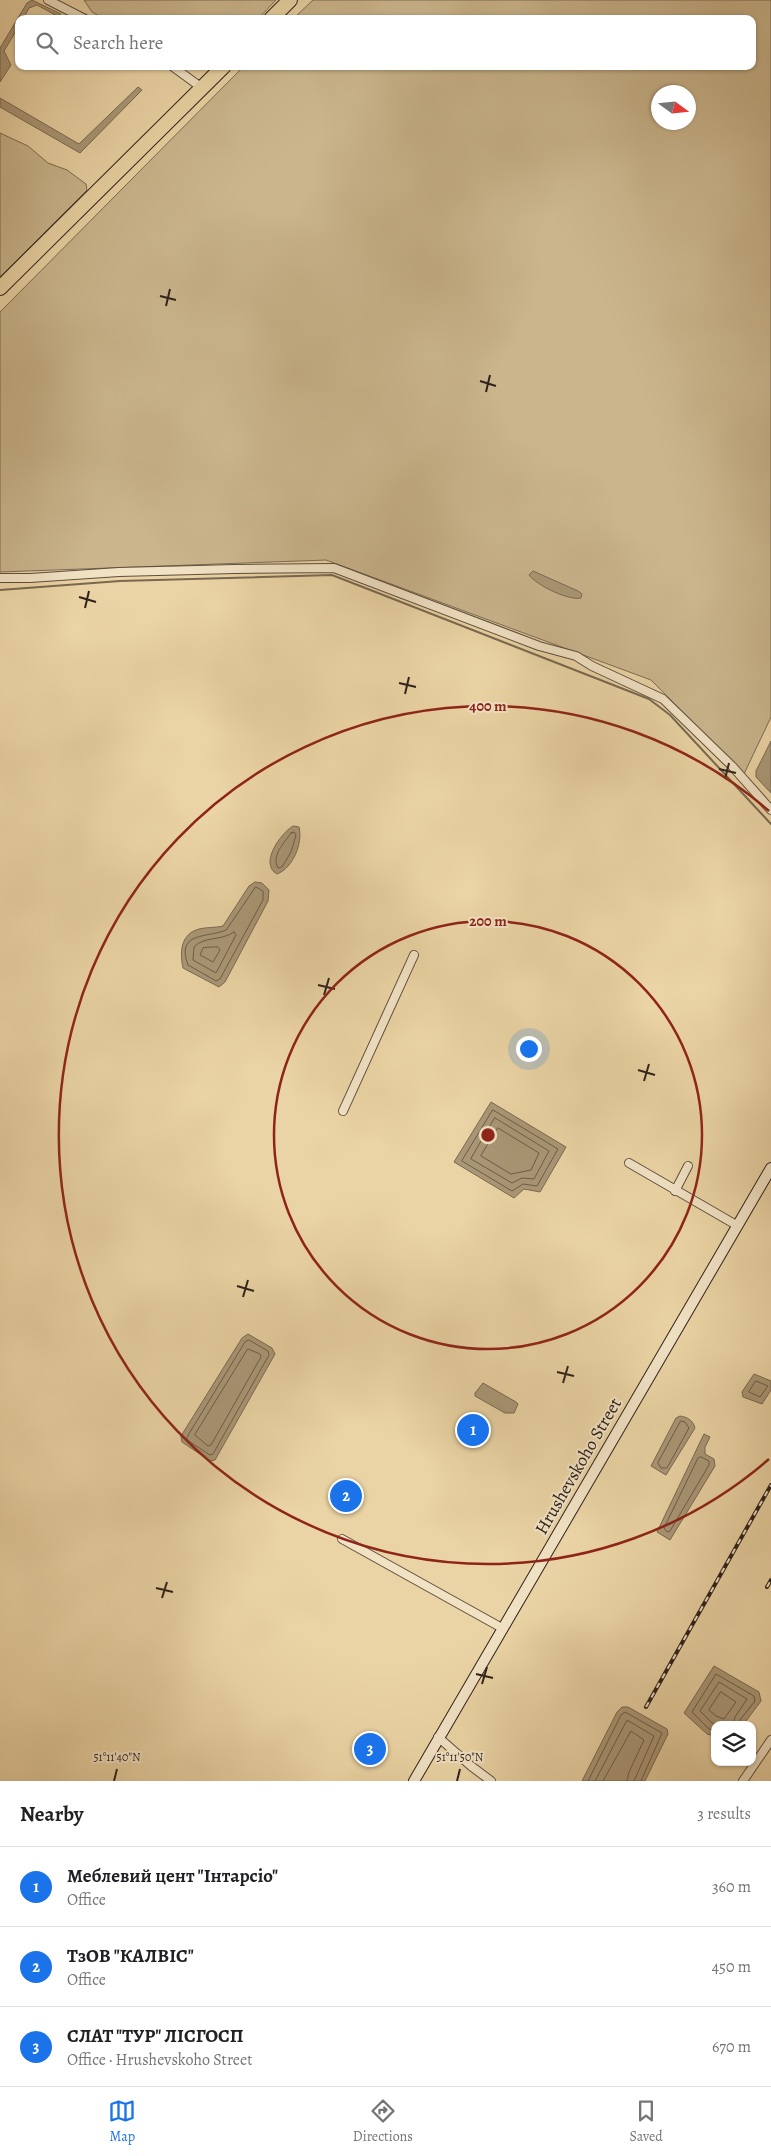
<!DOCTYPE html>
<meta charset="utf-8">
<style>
body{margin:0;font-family:Alegreya,serif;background:#f2f2f2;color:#202124}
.controls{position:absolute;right:15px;bottom:15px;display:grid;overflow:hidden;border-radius:10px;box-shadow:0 1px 4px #0004}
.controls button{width:45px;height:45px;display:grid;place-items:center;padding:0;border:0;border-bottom:1px solid #e0e0e0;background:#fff;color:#202124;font:25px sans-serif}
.compass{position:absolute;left:651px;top:85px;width:45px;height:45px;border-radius:50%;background:#fff;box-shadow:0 1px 4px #0004;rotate:105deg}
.you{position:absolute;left:528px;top:1048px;width:18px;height:18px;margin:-12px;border:4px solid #fff;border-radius:50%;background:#1a73e8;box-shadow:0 0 0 8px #1a73e833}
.badge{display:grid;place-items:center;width:32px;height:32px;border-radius:50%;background:#1a73e8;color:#fff;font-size:16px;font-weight:700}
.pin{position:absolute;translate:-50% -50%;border:2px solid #fff;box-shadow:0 1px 5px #0006}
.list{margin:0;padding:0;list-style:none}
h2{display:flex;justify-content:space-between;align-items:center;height:65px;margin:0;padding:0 20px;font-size:21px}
h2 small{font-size:16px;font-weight:400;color:#757577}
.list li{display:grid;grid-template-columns:32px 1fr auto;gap:15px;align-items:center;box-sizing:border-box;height:80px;padding:0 20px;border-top:1px solid #e0e0e0}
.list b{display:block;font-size:19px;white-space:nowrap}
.list p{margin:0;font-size:16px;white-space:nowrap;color:#757577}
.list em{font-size:16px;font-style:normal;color:#757577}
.icon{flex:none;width:28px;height:28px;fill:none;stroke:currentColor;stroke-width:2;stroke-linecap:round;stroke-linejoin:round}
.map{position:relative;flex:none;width:771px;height:1781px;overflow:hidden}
.search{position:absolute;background:#fff;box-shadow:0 1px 4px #0004;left:15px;right:15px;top:15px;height:55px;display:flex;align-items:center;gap:12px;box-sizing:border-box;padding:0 18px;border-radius:10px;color:#757577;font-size:19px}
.sheet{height:305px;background:#fff}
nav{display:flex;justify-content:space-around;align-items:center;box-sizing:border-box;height:70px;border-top:1px solid #e0e0e0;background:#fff;font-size:14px;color:#757577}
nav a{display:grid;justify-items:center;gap:2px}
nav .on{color:#1a73e8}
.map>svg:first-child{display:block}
.green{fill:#cab58d;stroke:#7c6c54;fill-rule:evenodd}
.water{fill:#aa9776;stroke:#796852}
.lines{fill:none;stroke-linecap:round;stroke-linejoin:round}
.shore{stroke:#6c5c49;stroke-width:1}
.stream{stroke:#796852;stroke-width:2}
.street-casing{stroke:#5e4e3e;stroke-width:10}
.secondary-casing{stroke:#2f221c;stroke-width:12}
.highway-casing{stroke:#2f221c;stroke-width:16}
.street{stroke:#f1e2c4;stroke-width:8}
.secondary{stroke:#f1e2c4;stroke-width:10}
.highway{stroke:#ead3a4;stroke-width:14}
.rail-casing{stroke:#2f221c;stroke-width:4}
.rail{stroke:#f1e2c4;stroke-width:2;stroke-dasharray:5.5;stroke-linecap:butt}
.ticks{fill:none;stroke:#2f221c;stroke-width:2}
.ring{fill:none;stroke:#8f2418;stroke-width:2.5}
.labels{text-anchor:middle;stroke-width:4;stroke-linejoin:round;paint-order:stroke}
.street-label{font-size:18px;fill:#2f221c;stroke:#f1e2c4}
.ticks-label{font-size:12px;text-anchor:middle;fill:#2f221c;stroke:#f1e2c4;stroke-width:4;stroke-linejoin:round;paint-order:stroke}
.centre{fill:#8f2418;stroke:#f1e2c4;stroke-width:2.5}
.ring-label{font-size:15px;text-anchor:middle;font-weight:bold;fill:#8f2418;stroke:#f1e2c4;stroke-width:4;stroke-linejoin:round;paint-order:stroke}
</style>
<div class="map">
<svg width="771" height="1781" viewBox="0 0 771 1781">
<rect width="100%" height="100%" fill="#ead3a4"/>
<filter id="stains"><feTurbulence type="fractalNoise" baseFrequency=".004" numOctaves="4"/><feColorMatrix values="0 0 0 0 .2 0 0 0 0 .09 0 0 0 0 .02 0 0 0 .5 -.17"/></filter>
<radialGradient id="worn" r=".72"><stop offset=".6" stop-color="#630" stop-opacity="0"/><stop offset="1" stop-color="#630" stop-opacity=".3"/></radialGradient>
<g class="green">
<polygon points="84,0 276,0 258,19 104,19 92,12"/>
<path d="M313,0H771V717L744,774L651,680L326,560L0,572V312L244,66H752V19H293ZM658,92H688V122H658Z"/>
<polygon points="0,133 28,146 48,163 67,170 86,184 87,190 0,277"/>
</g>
<g class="water">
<polygon points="32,0 61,14 59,17 37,5 29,8 23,19 19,19 19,26 4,51 11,65 0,82 0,48 27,3"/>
<polygon points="138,87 142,90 139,93 80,153 0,107 0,98 79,144"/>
<path d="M533,571L578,591L582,594L581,598C569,601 536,585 529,575Z"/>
<polygon points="771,741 771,793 756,777 756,771"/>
<path d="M293,826L299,827C303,843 293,868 277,874C259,864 280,834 293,826Z"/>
<path d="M255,882L262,883L269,890L268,901L225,982L219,987L183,968C180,954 180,936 196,930C203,927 215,928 223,926L249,886Z"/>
<polygon points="491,1102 566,1147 540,1192 524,1189 514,1198 454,1162"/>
<polygon points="248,1334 272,1348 275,1354 215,1460 210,1461 182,1442 181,1436 242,1338"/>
<polygon points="754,1374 771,1381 771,1390 762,1404 743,1397 742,1392"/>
<polygon points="483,1383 516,1402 518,1404 514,1413 505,1413 475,1396 475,1393"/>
<path d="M680,1416C687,1417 693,1420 695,1428L666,1475L651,1466L676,1418Z"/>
<polygon points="704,1434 710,1437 705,1447 705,1454 714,1459 715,1466 670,1540 657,1532"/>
<polygon points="714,1666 759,1692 761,1701 743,1725 715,1725 715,1736 707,1734 684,1713"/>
<polygon points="622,1707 628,1707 667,1729 668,1734 645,1781 582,1781 617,1712"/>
</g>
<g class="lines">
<g class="shore">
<path d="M291,833L294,832L296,835L291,852L282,867L278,868C271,856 284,843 291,833Z"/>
<path d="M256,887L263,891V900L220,979L216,981L188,965C175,931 209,938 226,930Z"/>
<path d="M234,932L236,935L216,973L193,960L194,947C204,936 222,941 234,932Z"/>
<polygon points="218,947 220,950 213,962 200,955 203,948"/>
<polygon points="493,1110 558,1149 537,1186 523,1184 512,1191 462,1161"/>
<polygon points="495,1118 549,1151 534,1179 522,1178 512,1183 471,1159"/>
<polygon points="498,1128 539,1153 531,1170 511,1174 481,1156"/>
<polygon points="249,1340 268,1351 269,1355 213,1454 210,1455 187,1440 187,1437 245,1342"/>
<polygon points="248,1349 260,1354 261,1357 211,1445 208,1446 195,1435"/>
<polygon points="756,1381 768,1386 760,1397 749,1392"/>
<polygon points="681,1421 685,1422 689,1428 667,1468 661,1468 658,1463"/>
<polygon points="701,1457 709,1461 709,1465 670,1531 667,1532 664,1528 698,1458"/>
<polygon points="721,1692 736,1702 724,1719 716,1716 709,1710"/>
<polyline points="718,1725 712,1723 700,1711 719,1682 747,1699 735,1717 733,1725"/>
<polyline points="715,1730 709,1729 692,1712 716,1674 754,1696 755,1701 740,1720 739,1725"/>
<polyline points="588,1781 621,1715 625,1712 662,1733 641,1781"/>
<polyline points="595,1781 627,1720 654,1736 634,1781"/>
<polyline points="603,1781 631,1731 644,1740 629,1772 627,1781"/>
</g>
<polyline class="stream" points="0,590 120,581 332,575 649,699 670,715 771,824"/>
<defs>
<g id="street">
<polyline points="48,0 85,19"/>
<polyline points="172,66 202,88"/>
<polyline points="0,578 30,578 119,572 235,569 334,568 539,646 576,656 592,666 663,699 732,766 771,810"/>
<polyline points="343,1111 414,955"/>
<polyline points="629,1163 738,1226"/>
<polyline points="675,1191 688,1166"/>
<polyline points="342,1539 502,1628"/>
<polyline points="438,1737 471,1766 491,1781"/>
<polyline points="743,1781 771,1740"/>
</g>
<polyline id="secondary" points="414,1781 771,1168"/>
<g id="highway">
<polyline points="271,19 290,0"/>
<polyline points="0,288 224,66"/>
</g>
</defs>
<use href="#street" class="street-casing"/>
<use href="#secondary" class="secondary-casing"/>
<use href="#highway" class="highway-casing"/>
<use href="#street" class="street"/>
<use href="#secondary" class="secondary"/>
<use href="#highway" class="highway"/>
<defs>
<g id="rail">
<polyline points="767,1587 771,1580"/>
<polyline points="646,1707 771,1485"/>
</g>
</defs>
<use href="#rail" class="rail-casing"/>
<use href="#rail" class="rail"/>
</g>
<path class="ticks" d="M160,296L176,300M166,306L170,289M480,381L496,386M486,392L490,375M79,597L96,602M85,608L89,591M399,683L416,687M405,694L409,677M719,769L736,773M725,779L729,763M318,985L335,989M324,995L329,978M638,1070L655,1075M644,1081L649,1064M237,1286L254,1291M243,1297L248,1280M557,1372L574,1376M563,1383L568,1366M156,1588L173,1592M162,1598L167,1582M476,1674L493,1678M482,1684L487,1667M114,1781L117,1769M457,1781L460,1769"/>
<g class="ring">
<circle cx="488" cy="1135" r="214"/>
<path d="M769 1459A429 429 0 1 1 769 811"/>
</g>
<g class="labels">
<g class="street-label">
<text transform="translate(578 1466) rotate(-60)" y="6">Hrushevskoho Street</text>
</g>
</g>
<g class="ticks-label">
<text x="117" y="1761">51°11'40"N</text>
<text x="460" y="1761">51°11'50"N</text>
</g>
<circle cx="488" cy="1135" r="8" class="centre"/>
<g class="ring-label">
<text x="488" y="711">400 m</text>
<text x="488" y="926">200 m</text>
</g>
<rect width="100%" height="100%" filter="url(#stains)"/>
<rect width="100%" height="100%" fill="url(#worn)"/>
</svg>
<div class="controls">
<button><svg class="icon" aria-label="layers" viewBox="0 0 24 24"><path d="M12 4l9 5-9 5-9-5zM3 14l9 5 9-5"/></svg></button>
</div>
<svg class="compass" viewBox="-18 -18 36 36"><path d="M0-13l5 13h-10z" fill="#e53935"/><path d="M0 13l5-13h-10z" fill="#757577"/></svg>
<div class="you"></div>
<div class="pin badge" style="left:473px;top:1430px">1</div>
<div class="pin badge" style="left:346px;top:1496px">2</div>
<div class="pin badge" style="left:370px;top:1749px">3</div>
<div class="search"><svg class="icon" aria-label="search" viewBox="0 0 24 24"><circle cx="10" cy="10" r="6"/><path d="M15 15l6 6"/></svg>Search here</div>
</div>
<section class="sheet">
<h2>Nearby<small>3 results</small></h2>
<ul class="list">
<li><span class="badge">1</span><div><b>Меблевий цент &quot;Інтарсіо&quot;</b><p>Office</p></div><em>360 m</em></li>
<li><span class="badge">2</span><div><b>ТзОВ &quot;КАЛВІС&quot;</b><p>Office</p></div><em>450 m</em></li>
<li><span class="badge">3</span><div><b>СЛАТ &quot;ТУР&quot; ЛІСГОСП</b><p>Office · Hrushevskoho Street</p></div><em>670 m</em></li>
</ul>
</section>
<nav>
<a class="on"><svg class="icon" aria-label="map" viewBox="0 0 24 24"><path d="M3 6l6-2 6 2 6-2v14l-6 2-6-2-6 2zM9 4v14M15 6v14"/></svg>Map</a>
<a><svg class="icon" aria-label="directions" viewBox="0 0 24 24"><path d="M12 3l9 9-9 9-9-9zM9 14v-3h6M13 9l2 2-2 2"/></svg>Directions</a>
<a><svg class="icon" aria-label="saved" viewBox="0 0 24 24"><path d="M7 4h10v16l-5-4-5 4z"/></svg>Saved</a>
</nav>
